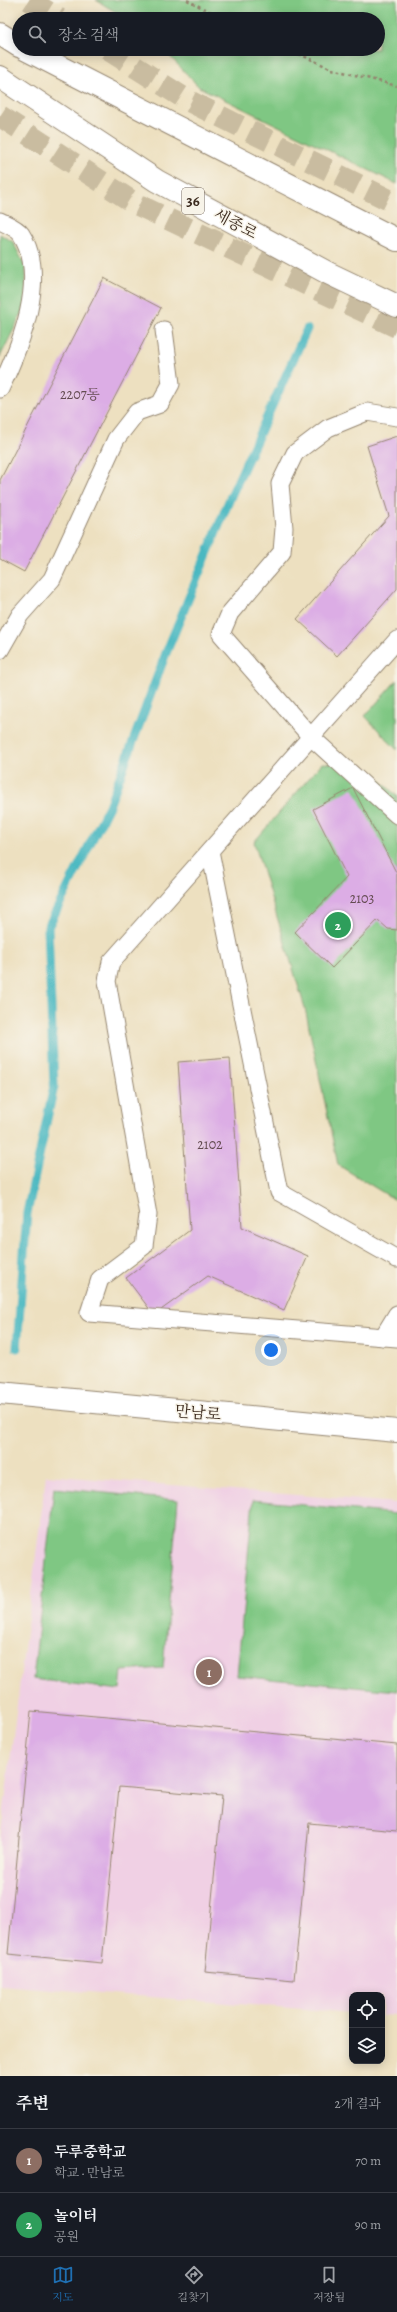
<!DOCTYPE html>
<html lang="ko">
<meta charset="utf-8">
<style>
body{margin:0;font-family:Alegreya,"Noto Serif KR",serif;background:#20242c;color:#f1f3f6}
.controls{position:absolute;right:12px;bottom:12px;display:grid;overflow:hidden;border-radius:8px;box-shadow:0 2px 10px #0003}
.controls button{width:36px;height:36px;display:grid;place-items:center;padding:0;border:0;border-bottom:1px solid #363941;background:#171b24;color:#f1f3f6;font:20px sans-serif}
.you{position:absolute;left:271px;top:1350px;width:14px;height:14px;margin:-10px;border:3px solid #fff;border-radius:50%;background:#1a73e8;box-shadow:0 0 0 6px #1a73e833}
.badge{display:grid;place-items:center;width:26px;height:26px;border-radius:50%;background:#1f6fb2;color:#fff;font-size:13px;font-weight:700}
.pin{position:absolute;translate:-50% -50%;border:2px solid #fff;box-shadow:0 1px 4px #0006}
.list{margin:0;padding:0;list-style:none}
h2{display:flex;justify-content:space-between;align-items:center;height:52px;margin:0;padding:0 16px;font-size:17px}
h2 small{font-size:13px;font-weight:400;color:#9ea1a6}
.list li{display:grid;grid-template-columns:26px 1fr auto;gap:12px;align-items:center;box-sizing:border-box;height:64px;padding:0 16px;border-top:1px solid #363941}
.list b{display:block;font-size:15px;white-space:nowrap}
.list p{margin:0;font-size:13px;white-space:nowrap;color:#9ea1a6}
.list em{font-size:13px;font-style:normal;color:#9ea1a6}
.icon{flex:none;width:22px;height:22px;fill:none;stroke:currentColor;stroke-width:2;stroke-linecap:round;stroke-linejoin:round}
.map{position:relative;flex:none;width:397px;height:2076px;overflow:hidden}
.search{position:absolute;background:#171b24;box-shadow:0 2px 10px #0003;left:12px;right:12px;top:12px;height:44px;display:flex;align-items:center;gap:10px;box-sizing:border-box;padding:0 14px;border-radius:22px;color:#9ea1a6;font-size:15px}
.sheet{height:180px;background:#171b24}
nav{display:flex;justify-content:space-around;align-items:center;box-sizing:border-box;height:56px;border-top:1px solid #363941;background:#171b24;font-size:11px;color:#9ea1a6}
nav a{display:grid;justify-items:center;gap:2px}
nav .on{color:#1f6fb2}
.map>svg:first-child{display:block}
.built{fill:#f0d0e4}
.green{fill:#7fc783;stroke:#5d7850}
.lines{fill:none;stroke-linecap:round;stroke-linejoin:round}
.stream{stroke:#49b8c1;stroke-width:9}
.building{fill:#dcade5}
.highway-tunnel{stroke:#c9bca0;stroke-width:22;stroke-dasharray:22 11;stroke-linecap:butt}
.lane-casing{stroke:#94856f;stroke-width:19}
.secondary-casing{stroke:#94856f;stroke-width:24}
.primary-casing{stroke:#94856f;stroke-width:24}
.path{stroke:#94856f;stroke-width:2.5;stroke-dasharray:3 3;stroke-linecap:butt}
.lane{stroke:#fff;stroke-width:17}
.secondary{stroke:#fff;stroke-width:22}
.primary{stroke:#fff;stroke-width:22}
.labels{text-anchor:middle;stroke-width:3;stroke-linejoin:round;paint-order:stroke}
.number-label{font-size:14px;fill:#634b50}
.shield{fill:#f7f3e8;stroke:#73665b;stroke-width:1}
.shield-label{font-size:15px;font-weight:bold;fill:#3b2a1e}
.street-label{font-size:16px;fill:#3b2a1e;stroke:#f7f3e8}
</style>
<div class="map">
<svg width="397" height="2076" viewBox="0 0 397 2076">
<rect width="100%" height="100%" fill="#f7f3e8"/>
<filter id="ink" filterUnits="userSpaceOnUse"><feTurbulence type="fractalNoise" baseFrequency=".025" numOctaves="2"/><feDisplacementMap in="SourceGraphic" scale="8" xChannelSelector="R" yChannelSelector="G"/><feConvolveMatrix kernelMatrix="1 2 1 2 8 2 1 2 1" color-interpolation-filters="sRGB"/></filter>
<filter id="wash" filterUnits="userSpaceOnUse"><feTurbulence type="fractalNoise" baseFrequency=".012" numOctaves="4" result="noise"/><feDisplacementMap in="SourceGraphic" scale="16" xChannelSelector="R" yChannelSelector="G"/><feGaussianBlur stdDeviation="0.9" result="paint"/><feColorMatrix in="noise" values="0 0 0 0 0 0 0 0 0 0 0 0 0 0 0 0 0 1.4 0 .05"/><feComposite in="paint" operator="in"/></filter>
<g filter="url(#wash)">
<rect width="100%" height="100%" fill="#ede0c0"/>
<polygon class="built" points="46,1475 397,1503 397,2016 382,2015 382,1995 352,1995 352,2013 0,1985 0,1840"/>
<g class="green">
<polygon points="96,0 397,0 397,184 199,87 163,49 378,49 378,19 127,19"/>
<polygon points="0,234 13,242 26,268 26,305 0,357"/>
<polygon points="397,680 397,750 365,716"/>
<polygon points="322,763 364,766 397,796 397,1201 338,1165 305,1008 254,842"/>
<polygon points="54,1488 178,1500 163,1668 122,1671 120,1690 33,1679"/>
<polygon points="253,1500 397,1514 397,1691 237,1676"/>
</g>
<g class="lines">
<polyline class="stream" points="17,1348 27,1213 54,1086 48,927 109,806 166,653 231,496 307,329"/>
</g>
<g id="blocks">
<g class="building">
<polygon points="104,278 161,308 24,572 0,559 0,480"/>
<polygon points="397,436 397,589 337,656 297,619 389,516 367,446"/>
<polygon points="353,788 397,874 397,930 388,929 378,920 332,968 295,932 347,877 313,809"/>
<polygon points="230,1058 242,1227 308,1256 284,1310 208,1276 154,1315 126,1278 190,1230 178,1062"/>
<polygon points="31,1711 397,1745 397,1831 309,1823 294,1980 205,1972 222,1796 119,1787 102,1963 8,1954"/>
</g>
</g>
</g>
<g filter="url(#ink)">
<use href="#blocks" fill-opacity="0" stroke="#94856f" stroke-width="1"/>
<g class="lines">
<g class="highway-tunnel">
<polyline points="29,0 59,19"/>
<polyline points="107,49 187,100 397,204"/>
<polyline points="0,116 136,204 397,327"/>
</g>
<defs>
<g id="lane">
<path d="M0,221C6,224 17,228 21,234C49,277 20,347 0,389"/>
<polyline points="397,417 367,412 328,428 295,453 280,484 284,528 282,552 230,613 221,634 311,737 397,815"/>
<polyline points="397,640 111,962 107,981 148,1215 144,1246 100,1279 89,1313 397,1338"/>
<polyline points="0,650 20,615 52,579 116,439 137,412 160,404 171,384 164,330"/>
<polyline points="210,851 279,1192 397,1259"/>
<polyline points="383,1337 397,1314"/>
</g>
<polyline id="secondary" points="0,1393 397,1431"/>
<g id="primary">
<polyline points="0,34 19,46"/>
<polyline points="25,49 397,240"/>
<polyline points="0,77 157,181 328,273 397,306"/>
</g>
</defs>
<use href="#lane" class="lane-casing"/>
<use href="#secondary" class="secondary-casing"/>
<use href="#primary" class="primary-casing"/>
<g class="path">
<polyline points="187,0 224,19"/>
<polyline points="288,49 332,69 397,86"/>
</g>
<use href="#lane" class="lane"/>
<use href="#secondary" class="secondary"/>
<use href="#primary" class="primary"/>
</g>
</g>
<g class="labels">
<g class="number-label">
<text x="80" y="399">2207동</text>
<text x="362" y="903">2103</text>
<text x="210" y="1149">2102</text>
</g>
<rect class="shield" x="182" y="188" width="22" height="26" rx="3"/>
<g class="shield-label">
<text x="193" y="206">36</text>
</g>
<g class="street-label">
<text transform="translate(236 223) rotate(28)" y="6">세종로</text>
<text transform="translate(198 1412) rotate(5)" y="6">만남로</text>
</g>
</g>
</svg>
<div class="controls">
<button><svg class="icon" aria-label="locate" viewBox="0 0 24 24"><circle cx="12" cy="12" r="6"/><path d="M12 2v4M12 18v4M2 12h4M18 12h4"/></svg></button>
<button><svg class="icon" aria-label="layers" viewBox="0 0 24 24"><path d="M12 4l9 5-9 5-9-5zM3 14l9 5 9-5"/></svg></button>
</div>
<div class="you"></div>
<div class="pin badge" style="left:209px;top:1672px;background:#8d6e63">1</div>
<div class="pin badge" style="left:338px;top:925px;background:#2e9e5b">2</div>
<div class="search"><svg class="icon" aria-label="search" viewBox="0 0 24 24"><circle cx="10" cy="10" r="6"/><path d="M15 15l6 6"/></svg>장소 검색</div>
</div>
<section class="sheet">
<h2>주변<small>2개 결과</small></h2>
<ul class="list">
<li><span class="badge" style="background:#8d6e63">1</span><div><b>두루중학교</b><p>학교 · 만남로</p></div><em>70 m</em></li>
<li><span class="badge" style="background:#2e9e5b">2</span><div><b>놀이터</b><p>공원</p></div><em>90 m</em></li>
</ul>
</section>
<nav>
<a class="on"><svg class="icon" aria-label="map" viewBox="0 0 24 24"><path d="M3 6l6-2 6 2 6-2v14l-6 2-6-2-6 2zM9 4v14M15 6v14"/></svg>지도</a>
<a><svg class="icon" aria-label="directions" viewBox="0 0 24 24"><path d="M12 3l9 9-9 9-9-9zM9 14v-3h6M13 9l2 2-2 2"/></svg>길찾기</a>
<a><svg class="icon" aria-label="saved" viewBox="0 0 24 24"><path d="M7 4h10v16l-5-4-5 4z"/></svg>저장됨</a>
</nav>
